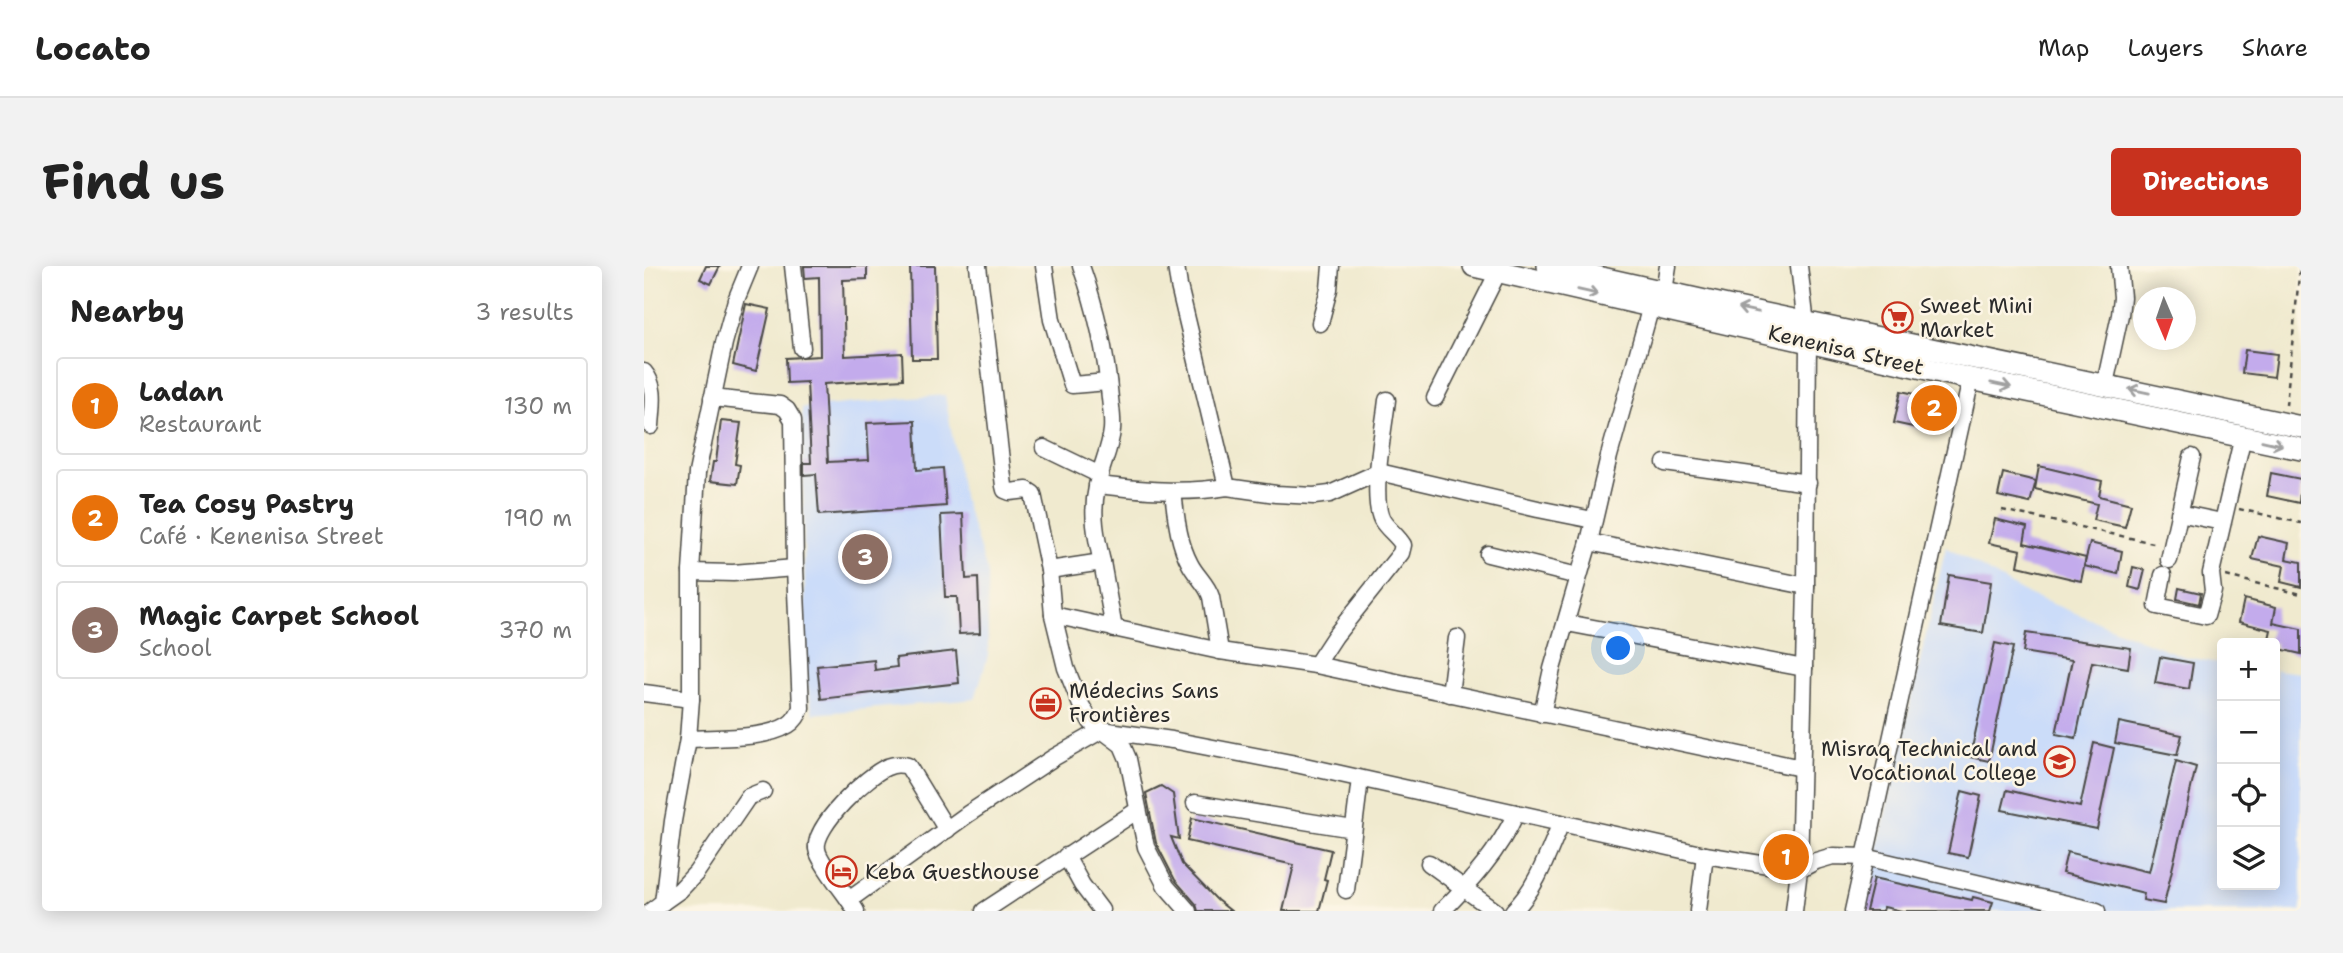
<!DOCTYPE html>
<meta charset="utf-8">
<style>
body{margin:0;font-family:"Shantell Sans",sans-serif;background:#f2f2f2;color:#222}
.controls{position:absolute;right:21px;bottom:21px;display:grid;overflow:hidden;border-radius:7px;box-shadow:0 4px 18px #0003}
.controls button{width:63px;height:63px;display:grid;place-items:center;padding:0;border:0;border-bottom:2px solid #e0e0e0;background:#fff;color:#222;font:35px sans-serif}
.compass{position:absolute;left:1489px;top:21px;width:63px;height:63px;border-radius:50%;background:#fff;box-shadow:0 4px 18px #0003;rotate:178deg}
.you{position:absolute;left:975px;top:383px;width:24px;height:24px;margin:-18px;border:5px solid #fff;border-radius:50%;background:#1a73e8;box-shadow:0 0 0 10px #1a73e833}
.badge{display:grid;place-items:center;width:46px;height:46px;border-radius:50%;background:#c8321e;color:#fff;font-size:23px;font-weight:700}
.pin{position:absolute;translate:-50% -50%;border:4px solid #fff;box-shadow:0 2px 7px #0006}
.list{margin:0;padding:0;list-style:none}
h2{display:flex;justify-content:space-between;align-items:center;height:91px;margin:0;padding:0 28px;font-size:30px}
h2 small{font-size:23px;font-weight:400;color:#767676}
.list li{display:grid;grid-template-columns:46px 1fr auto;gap:21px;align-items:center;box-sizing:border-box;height:98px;margin:0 14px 14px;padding:0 14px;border:2px solid #e0e0e0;border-radius:7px}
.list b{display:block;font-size:26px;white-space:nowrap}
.list p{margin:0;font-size:23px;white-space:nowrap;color:#767676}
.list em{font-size:23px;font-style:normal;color:#767676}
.icon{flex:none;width:38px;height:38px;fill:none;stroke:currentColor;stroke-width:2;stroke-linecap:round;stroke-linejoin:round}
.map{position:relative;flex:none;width:1657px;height:645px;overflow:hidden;border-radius:7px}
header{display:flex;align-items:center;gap:42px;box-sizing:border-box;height:98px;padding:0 35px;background:#fff;border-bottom:2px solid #e0e0e0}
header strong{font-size:33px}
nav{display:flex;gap:38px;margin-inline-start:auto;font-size:24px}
.intro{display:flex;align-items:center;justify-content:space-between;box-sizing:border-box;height:168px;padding:0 42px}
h1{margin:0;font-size:49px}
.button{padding:18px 32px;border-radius:7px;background:#c8321e;color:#fff;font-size:24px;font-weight:700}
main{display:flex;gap:42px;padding:0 42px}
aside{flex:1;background:#fff;border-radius:7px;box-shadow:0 4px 18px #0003}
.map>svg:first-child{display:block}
.built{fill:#cbdcf9}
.building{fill:#c3abec}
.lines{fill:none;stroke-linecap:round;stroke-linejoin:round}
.minor-casing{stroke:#494844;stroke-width:19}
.major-casing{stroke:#494844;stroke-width:24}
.path{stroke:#494844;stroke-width:2.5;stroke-dasharray:5 5;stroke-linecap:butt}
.minor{stroke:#fff;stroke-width:16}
.major{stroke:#fff;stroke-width:21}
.oneway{stroke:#a0a0a0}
.labels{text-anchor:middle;stroke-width:5;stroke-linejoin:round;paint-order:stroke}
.poi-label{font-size:21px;fill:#2b2b2b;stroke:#fcf5e5;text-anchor:start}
.street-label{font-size:21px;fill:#2b2b2b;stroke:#fcf5e5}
</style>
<header>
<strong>Locato</strong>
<nav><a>Map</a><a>Layers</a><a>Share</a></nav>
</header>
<div class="intro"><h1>Find us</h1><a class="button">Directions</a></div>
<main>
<aside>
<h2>Nearby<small>3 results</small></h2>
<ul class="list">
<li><span class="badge" style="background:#e8710a">1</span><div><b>Ladan</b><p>Restaurant</p></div><em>130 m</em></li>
<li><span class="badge" style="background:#e8710a">2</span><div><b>Tea Cosy Pastry</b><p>Café · Kenenisa Street</p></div><em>190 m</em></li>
<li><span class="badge" style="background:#8d6e63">3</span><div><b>Magic Carpet School</b><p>School</p></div><em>370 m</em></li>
</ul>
</aside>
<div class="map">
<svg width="1657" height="645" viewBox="0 0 1657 645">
<rect width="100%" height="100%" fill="#fcf5e5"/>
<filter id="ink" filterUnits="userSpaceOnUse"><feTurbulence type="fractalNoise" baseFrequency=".0143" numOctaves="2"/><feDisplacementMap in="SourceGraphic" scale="14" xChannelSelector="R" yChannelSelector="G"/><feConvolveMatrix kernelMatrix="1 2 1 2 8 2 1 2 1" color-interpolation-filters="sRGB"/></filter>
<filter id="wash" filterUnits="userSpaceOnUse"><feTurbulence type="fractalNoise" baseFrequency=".00686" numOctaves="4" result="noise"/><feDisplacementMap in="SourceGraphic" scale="28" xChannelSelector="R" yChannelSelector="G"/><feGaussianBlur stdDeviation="1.57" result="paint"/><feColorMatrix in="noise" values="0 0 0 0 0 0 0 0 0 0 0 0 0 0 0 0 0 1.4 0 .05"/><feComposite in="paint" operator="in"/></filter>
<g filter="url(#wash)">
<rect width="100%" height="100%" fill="#f0eacf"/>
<g class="built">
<polygon points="301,129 319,231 343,305 344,389 331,433 169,448 162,409 158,142"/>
<polygon points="1302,281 1379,326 1538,390 1578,398 1578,619 1631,619 1631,404 1657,407 1657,645 1219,645"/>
</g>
<g id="blocks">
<g class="building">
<polygon points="62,0 76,0 67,18 56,13"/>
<polygon points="160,0 223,0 223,13 199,14 201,90 258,87 259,113 180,118 184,196 225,194 223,157 271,155 273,204 299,202 302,240 175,249 172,208 160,209 160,197 167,197 163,116 143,117 142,92 176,90 175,11 161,12"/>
<polygon points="266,0 291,0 293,93 268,93"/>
<polygon points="102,38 126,43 112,105 89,99"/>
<polygon points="1601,84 1633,88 1630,111 1598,107"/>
<polygon points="1257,125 1299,134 1292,166 1250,157"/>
<polygon points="77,155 97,157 91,198 96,199 93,218 66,215 69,196 72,196"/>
<polygon points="1395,200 1458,215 1455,230 1487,238 1481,261 1449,254 1453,238 1391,223"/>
<polygon points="1359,207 1392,215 1386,237 1354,230"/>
<polygon points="1627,207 1657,213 1655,237 1623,230"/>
<polygon points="319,248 322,313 334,312 336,367 315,368 313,331 301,331 297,249"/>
<polygon points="1351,253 1383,261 1380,277 1442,292 1437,315 1374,300 1377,284 1345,277"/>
<polygon points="1614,270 1645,277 1642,293 1657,296 1657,321 1637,316 1640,300 1608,293"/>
<polygon points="1446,277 1478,285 1474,308 1440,300"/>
<polygon points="1489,301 1501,304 1496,324 1485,321"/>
<polygon points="1305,309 1347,316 1339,367 1297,360"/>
<polygon points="1535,322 1557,327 1555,338 1533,333"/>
<polygon points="1600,333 1632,341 1629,357 1657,363 1657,388 1631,382 1631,377 1624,377 1627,364 1595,356"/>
<polygon points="1382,367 1487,382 1484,402 1448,396 1432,472 1412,468 1428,394 1379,386"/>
<polygon points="1351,377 1369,381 1345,495 1326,491"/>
<polygon points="312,385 315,417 177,433 173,400 230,394 231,404 253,401 252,392"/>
<polygon points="1516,391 1549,397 1545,423 1511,417"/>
<polygon points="1475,456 1538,469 1533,489 1471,477"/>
<polygon points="1450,477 1470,482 1453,563 1358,544 1363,524 1436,541"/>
<polygon points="1532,495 1552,501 1520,638 1499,634 1500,627 1418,607 1423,586 1505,606"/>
<polygon points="517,520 529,528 535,573 527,571 538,598 573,634 587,645 554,645 552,638 531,614 512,577 502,527"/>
<polygon points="1318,525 1337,530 1324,591 1304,587"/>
<polygon points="548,552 687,584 680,613 683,614 675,645 639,645 650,599 543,575"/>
<polygon points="1230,612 1328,634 1329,631 1349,636 1346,645 1258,645 1240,641 1239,645 1222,645"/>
</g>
</g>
</g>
<g filter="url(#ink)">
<use href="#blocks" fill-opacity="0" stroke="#494844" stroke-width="2"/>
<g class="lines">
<defs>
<g id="minor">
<polyline points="149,0 158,82"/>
<polyline points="334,0 360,220 361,224 366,226 383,224 389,228 405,304 409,349"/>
<polyline points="400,0 408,54 428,119 464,116"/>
<path d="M437,0C452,42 462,87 466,132C467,142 469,153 468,164C466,184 456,202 453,221C447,247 452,271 458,296"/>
<polyline points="532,0 535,20 583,221 632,228 670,230 686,228 735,206 894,243 949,254"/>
<polyline points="1020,25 1024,0"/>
<polyline points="676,57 685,23 687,0"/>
<path d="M0,106C13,121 8,141 7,160"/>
<polyline points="1461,118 1476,49 1478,31 1475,0"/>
<polyline points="791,132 854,6"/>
<polyline points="400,182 456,209"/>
<polyline points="1021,197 1164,217"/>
<path d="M453,219C497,224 539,228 583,221"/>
<path d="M529,226C532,250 534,276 546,298C552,310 563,318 567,331L576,385"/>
<polyline points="1535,247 1578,256"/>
<polyline points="945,276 1162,320"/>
<polyline points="844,288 934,310"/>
<polyline points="1525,294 1548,191"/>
<polyline points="405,304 458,296 470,363"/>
<polyline points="47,306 89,307 151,302"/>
<polyline points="1519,309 1513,340 1562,350 1569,325 1567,307 1599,170"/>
<polyline points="923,357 1160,402"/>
<path d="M672,399L691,370L757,287L759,279C753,269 743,263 738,254C726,231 740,162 743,134"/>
<polyline points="0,427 47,433"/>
<polyline points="806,428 813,372"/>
<polyline points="898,448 908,403 945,276 965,190 1007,40"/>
<path d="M44,473C72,471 120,474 144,459C151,455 154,449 157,442L151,302L149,154L143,144L136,139L68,132"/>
<polyline points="1157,502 672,399 576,385 409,349 422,402 437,439 447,456 458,464 528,474 647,497 1061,589 1155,604 1172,595 1189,590 1221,591 1453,645"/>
<polyline points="551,537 709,563"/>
<polyline points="422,590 438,619 457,644"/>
<polyline points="785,597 851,645"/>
<polyline points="702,624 716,513"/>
<path d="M205,634C198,624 174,593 173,583C169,560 224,509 243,501C251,498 256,498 264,500L303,564"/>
<polyline points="19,636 36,624 52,607 104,531 119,525"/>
<polyline points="7,645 19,636 29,555 44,473 47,433 47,306 53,207 80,77 92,34 106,0"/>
<polyline points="212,645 205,634 324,548 409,492 458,464 478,479 484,493 502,581 522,620 544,645"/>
<polyline points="340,645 494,544"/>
<path d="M798,645C827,616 855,585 872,547"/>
<path d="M869,645C893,622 904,587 917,557"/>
<polyline points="1054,645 1061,589"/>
<polyline points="1150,645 1155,604 1162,320 1164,75 1155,0"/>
<polyline points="1209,645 1327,113"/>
</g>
<g id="major">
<polyline points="830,0 1327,113 1657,183"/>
<polyline points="904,0 1088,41 1657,161"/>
</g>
</defs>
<use href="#minor" class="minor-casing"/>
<use href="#major" class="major-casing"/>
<g class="path">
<polyline points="1642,139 1656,0"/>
<polyline points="1595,243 1657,257"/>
<polyline points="1358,244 1514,278"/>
<polyline points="1582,310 1657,328"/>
</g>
<use href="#minor" class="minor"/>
<use href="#major" class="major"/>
</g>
<defs><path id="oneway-shaft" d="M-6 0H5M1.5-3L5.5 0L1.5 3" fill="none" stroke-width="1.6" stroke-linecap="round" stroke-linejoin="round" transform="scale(1.75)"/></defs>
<g class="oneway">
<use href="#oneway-shaft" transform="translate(944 26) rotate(13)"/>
<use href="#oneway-shaft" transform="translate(1104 44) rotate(-168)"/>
<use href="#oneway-shaft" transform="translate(1357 119) rotate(12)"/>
<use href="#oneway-shaft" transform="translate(1495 125) rotate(-168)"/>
<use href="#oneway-shaft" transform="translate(1628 177) rotate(13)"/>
</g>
</g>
<defs>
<symbol id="supermarket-ring" viewBox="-11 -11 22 22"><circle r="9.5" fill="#fcf5e5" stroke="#c8321e" stroke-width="1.5"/><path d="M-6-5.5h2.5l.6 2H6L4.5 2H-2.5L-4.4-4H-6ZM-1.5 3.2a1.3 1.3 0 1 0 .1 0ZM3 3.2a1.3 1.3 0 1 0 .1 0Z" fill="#c8321e"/></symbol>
<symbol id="office-ring" viewBox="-11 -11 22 22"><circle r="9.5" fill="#fcf5e5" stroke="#c8321e" stroke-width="1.5"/><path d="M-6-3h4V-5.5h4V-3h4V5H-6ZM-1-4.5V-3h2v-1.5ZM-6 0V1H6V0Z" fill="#c8321e"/></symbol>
<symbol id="university-ring" viewBox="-11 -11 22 22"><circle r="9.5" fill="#fcf5e5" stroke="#c8321e" stroke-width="1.5"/><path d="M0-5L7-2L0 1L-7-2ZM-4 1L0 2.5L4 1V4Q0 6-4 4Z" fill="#c8321e"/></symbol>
<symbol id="hotel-ring" viewBox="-11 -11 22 22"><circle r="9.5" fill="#fcf5e5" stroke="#c8321e" stroke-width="1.5"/><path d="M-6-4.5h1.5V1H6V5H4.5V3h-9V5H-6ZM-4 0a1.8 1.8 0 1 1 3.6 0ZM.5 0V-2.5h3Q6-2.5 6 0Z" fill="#c8321e"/></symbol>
</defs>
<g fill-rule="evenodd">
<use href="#supermarket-ring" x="1236" y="34" width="35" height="35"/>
<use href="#office-ring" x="384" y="420" width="35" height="35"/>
<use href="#university-ring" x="1398" y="478" width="35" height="35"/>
<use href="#hotel-ring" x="180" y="588" width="35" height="35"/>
</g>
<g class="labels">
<g class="poi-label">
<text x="1276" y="47">Sweet Mini<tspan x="1276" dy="24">Market</tspan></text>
<text x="425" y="432">Médecins Sans<tspan x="425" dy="24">Frontières</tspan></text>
<text x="1393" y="490" text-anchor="end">Misraq Technical and<tspan x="1393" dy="24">Vocational College</tspan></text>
<text x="221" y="613">Keba Guesthouse</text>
</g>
<g class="street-label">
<text transform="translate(1202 84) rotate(13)" y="7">Kenenisa Street</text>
</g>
</g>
</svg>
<div class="controls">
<button>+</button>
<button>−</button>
<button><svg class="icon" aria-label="locate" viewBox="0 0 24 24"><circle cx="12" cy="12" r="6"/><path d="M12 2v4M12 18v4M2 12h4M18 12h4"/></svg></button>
<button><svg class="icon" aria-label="layers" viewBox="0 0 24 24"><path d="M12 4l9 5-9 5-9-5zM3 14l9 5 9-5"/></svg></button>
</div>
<svg class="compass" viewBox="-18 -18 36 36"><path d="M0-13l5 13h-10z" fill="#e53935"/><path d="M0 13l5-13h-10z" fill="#767676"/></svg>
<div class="you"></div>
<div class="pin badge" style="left:1142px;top:591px;background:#e8710a">1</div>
<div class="pin badge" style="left:1290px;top:142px;background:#e8710a">2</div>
<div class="pin badge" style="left:221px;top:291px;background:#8d6e63">3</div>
</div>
</main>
